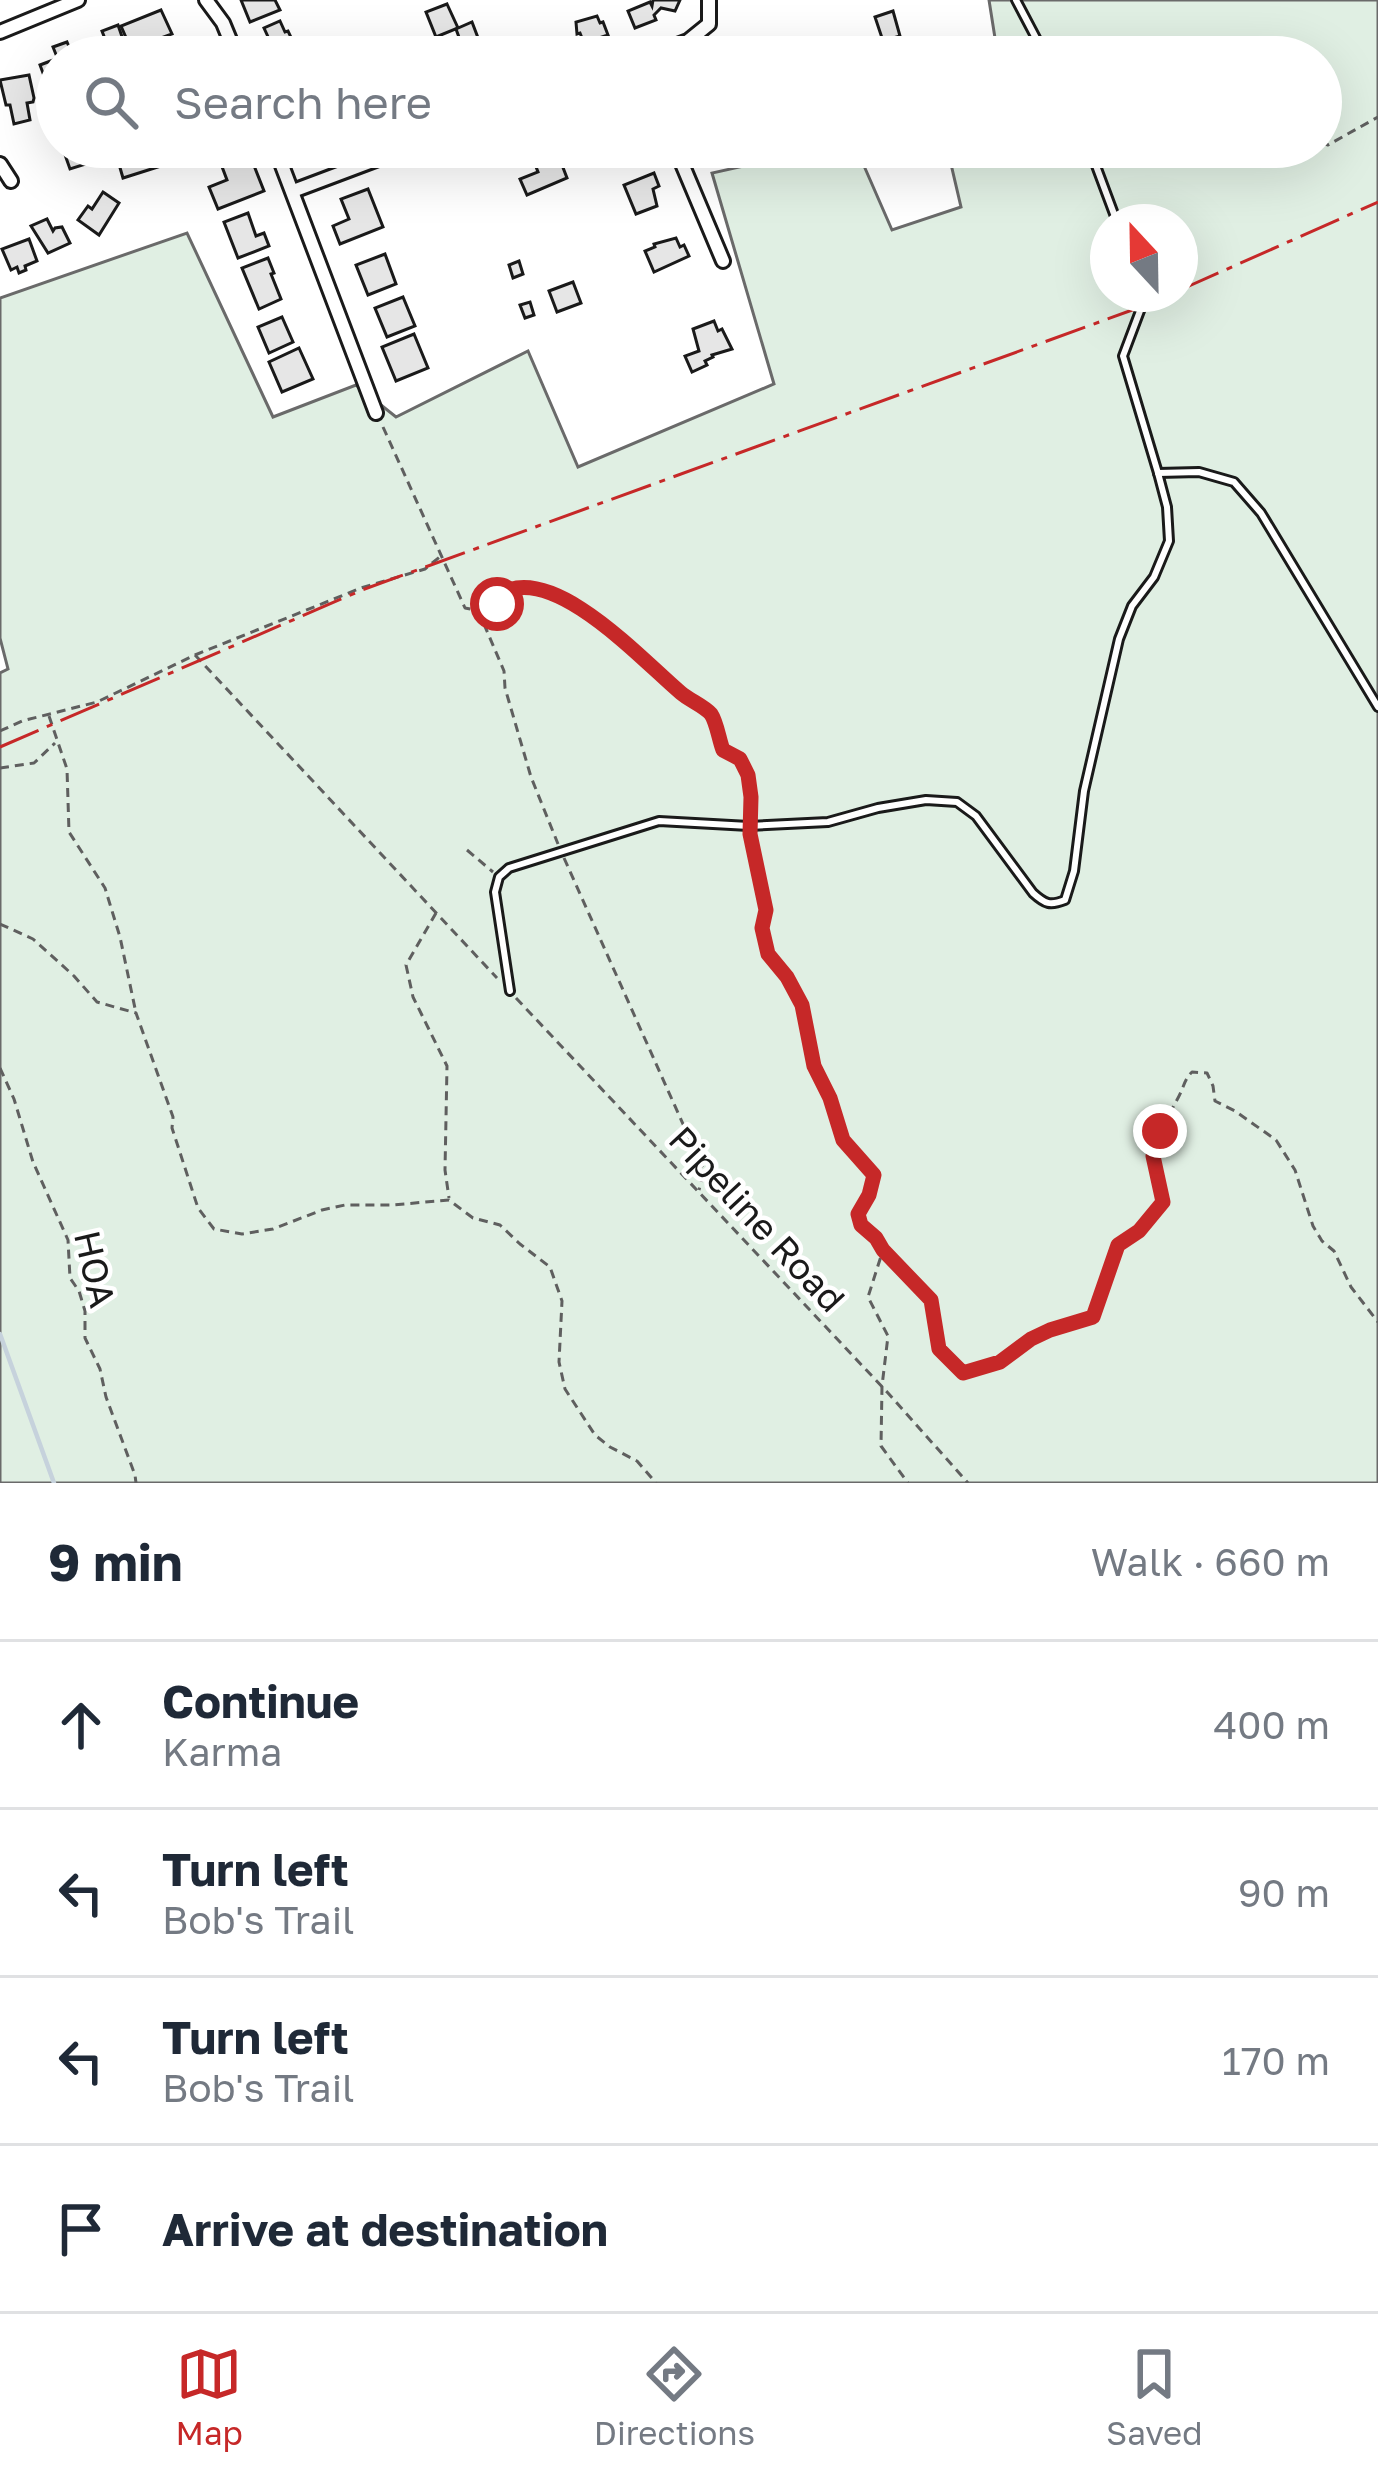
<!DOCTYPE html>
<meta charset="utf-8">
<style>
body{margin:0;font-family:"Golos Text",sans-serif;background:#f2f2f3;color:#1f2937}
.compass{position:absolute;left:1090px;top:204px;width:108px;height:108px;border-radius:50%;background:#fff;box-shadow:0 12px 48px #0002;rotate:338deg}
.stop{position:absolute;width:36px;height:36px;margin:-27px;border:9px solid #c62828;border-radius:50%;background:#fff}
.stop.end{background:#c62828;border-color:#fff;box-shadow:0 3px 12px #0008}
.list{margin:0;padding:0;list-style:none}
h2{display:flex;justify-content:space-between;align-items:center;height:156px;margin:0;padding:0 48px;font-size:51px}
h2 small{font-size:39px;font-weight:400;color:#747a83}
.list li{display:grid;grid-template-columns:78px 1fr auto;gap:36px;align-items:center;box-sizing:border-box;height:168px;padding:0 48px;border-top:3px solid #e0e1e3}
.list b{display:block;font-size:45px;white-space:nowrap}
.list p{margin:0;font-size:39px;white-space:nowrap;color:#747a83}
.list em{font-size:39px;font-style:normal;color:#747a83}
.icon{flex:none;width:66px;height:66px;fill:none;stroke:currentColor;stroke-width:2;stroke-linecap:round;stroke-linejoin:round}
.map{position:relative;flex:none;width:1378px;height:1483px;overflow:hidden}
.search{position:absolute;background:#fff;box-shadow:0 12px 48px #0002;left:36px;right:36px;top:36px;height:132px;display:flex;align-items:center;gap:30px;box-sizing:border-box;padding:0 42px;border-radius:66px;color:#747a83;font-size:45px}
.sheet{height:828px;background:#fff}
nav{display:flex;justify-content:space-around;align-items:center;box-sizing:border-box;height:168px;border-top:3px solid #e0e1e3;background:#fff;font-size:33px;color:#747a83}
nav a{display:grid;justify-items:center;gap:6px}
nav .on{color:#c62828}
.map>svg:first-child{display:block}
.green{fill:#e0efe3;stroke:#6a6a6a;stroke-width:3;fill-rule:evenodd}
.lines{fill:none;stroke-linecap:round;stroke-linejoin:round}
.stream{stroke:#c6d2dc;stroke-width:4.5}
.building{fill:#e6e6e6;stroke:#1a1a1a;stroke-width:3}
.lane-casing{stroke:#1a1a1a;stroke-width:12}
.street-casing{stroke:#1a1a1a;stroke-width:18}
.path{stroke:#5f5f5f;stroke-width:3;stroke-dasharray:9 6;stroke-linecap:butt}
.lane{stroke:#fff;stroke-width:6}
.street{stroke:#fff;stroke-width:12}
.power{stroke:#c62828;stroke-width:3;stroke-dasharray:42 9 6 9;stroke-linecap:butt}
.route{stroke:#c62828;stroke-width:15}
.labels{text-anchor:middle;stroke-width:9;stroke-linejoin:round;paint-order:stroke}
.street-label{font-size:36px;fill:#1a1a1a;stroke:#fff}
</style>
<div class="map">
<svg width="1378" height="1483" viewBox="0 0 1378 1483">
<rect width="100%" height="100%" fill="#fff"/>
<path class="green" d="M989,0H1378V1483H0V673L8,669L0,638V298L187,233L273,417L356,385L396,417L528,351L578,467L774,384L712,173L811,151L861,159L892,230L961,207L947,147H1321V57H998ZM1108,222H1180V294H1108Z"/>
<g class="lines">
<polyline class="stream" points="0,1334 54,1483"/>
</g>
<g class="building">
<polygon points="241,0 275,0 280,10 250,22"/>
<polygon points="653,0 680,0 675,11 661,8 654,15 656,20 635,28 628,11 650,2 652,6"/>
<polygon points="447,4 458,28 436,37 426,12"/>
<polygon points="161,10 172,34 131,49 121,26"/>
<polygon points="893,11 900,36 883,41 875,17"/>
<polygon points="597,16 600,23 603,22 608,35 584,43 580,33 577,34 576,22"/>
<polygon points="280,21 285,32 288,31 298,52 287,57 266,57 260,43 269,39 264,28"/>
<polygon points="472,22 483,51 482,57 460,57 459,53 464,51 456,29"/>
<polygon points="118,25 129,57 99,57 96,48 107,44 102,31"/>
<polygon points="67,42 70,49 77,46 83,57 57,57 53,47"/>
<polygon points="194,42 200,57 174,57 172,51"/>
<polygon points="567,42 573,57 556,57 552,48"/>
<polygon points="898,47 900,57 881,57 880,52"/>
<polygon points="56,59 57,80 47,84 40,65"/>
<polygon points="29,75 34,98 33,102 27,103 30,120 14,124 10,105 6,105 0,80"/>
<polygon points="86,147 89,163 70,169 63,149"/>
<polygon points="114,147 155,147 161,166 123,178"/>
<polygon points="550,150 552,154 557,152 567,178 527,195 520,179 538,172 533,159"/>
<polygon points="249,153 264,191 218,209 209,187 227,180 221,164"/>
<polygon points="654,173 659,186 653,189 657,206 636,214 624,185"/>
<polygon points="368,189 383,227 340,244 333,226 349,219 341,199"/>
<polygon points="103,192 119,203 99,235 78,220 88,206 92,209"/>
<polygon points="248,213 256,236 264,233 269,246 238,258 224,222"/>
<polygon points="47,219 53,231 55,228 62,227 70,243 48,253 31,226"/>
<polygon points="676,238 680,247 684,245 689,256 654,272 645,251 655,247 654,244"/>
<polygon points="29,239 37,261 25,266 26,270 19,273 17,267 11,270 2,249"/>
<polygon points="385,254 396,284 368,295 356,265"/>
<polygon points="268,258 274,273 271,274 281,299 259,309 242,268"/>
<polygon points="519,261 523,274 513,278 509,265"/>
<polygon points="573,282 581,303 557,312 549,291"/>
<polygon points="403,297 415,326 387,337 375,308"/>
<polygon points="530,302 534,315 525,318 520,305"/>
<polygon points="282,317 293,342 269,353 258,327"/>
<polygon points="714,321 718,331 722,329 732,349 712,355 713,357 705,361 707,365 692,372 685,356 699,351 693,329"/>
<polygon points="414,334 428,368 396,381 382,347"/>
<polygon points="299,348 313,379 282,392 269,362"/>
</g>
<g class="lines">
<defs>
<g id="lane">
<polyline points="1016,0 1046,57"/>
<polyline points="1089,147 1117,222"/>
<polyline points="1158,473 1199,472 1234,482 1261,513 1378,707"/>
<path d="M510,991L495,892L499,877L509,868L659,821L749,826L828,822L878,808L926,800L957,802L976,816L1033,893C1045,904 1050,906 1065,900L1074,871L1084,791L1119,639L1132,606L1154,577L1169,541L1167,507L1158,473L1123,356L1143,303L1140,294"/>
</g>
<g id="street">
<polyline points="206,0 223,23 237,57"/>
<polyline points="0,32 78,0"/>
<polyline points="646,57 688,41 709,24 709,0"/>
<polyline points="275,147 376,413"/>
<polyline points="675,147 723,261"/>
<polyline points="0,164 11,181"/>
<polyline points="293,191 402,150"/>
</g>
</defs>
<use href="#lane" class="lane-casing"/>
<use href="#street" class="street-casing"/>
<g class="path">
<polyline points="1247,57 1248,57"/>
<polyline points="1321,142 1328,145 1378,117"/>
<path d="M383,427L465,608L487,612L497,605L504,592C557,566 643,661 680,693C689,700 704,706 711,714C717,723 719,740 723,750C752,765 752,785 750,816"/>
<polyline points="478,610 504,671 505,688 531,777 558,844"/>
<polyline points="195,655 497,978"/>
<polyline points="49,716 67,769 69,832 105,888 120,937 136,1013"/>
<polyline points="0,731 22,721 97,702 195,655 361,588 425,569 442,555"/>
<polyline points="0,768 34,763 55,743"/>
<path d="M751,837L766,910L762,929L768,954L787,977L802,1005L814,1066L830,1098L843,1140L874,1175L869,1195L858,1214C862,1229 875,1236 883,1250L868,1297L888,1336L882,1386L881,1446L908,1483"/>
<polyline points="467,850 493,872"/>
<polyline points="564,858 704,1171 699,1190"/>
<polyline points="436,913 406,965 413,997 447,1066 445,1170 449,1198"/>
<polyline points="0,924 33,939 74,976 97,1002 136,1013 173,1117 172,1128 198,1208 214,1229 242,1234 273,1229 322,1210 345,1205 392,1205 449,1200 473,1218 500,1225 520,1244 550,1267 562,1301 559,1362 565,1389 595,1435 610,1447 637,1461 656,1483"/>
<polyline points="516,998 888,1393 968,1483"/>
<polyline points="0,1068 14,1099 33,1162 68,1240 70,1278 79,1291 85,1311 85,1338 100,1369 106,1397 135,1475 136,1483"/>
<path d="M884,1251L931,1300L939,1349L963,1373L1000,1362L1031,1339L1050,1330L1093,1317L1118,1245L1139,1231L1163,1202C1151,1147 1152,1146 1178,1098C1184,1087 1184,1080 1192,1072L1207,1073L1213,1086L1215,1101L1235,1111L1276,1140L1295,1170L1313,1226L1322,1241L1334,1251L1351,1287L1378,1322"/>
</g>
<use href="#lane" class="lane"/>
<use href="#street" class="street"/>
<g class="power">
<polyline points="1180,290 1378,202"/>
<polyline points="0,747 362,590 1135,309 1170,294"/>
</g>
</g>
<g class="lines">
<path class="route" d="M497,604L504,592C557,566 643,661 681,693C689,700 704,706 711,714C717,723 719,740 723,750L740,759L748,775L751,797L750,834L766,910L762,928L768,954L787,977L802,1005L814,1066L830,1098L843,1140L874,1175L869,1195L858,1214L861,1225L876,1238L883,1250L931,1300L939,1349L963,1373L1000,1362L1031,1339L1050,1330L1093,1317L1118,1245L1139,1231L1163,1202L1153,1156L1160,1131"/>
</g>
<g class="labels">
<g class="street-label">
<text transform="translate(757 1219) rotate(47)" y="13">Pipeline Road</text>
<text transform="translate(95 1269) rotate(77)" y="13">HOA</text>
</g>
</g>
</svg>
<svg class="compass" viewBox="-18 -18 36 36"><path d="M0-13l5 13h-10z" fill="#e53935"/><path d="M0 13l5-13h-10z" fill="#747a83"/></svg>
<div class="stop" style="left:497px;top:604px"></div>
<div class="stop end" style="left:1160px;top:1131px"></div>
<div class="search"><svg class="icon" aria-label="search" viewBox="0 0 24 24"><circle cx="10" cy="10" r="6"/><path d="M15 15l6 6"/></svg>Search here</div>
</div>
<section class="sheet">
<h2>9 min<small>Walk · 660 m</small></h2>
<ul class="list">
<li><svg class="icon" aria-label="ahead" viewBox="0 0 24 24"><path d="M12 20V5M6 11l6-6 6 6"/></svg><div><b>Continue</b><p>Karma</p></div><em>400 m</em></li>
<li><svg class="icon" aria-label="left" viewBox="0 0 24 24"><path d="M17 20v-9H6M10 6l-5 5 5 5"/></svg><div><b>Turn left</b><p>Bob's Trail</p></div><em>90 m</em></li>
<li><svg class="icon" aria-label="left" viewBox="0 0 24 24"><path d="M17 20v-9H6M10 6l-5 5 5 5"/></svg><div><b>Turn left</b><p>Bob's Trail</p></div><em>170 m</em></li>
<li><svg class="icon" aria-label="arrive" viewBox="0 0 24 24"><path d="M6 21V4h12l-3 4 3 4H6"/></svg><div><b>Arrive at destination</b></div></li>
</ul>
</section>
<nav>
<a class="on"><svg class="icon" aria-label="map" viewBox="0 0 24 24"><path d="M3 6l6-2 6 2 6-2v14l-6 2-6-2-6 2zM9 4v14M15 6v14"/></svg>Map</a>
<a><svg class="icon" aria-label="directions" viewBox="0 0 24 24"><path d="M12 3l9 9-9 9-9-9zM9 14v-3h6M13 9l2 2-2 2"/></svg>Directions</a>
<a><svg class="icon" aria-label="saved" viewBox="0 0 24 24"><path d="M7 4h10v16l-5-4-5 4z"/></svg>Saved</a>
</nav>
